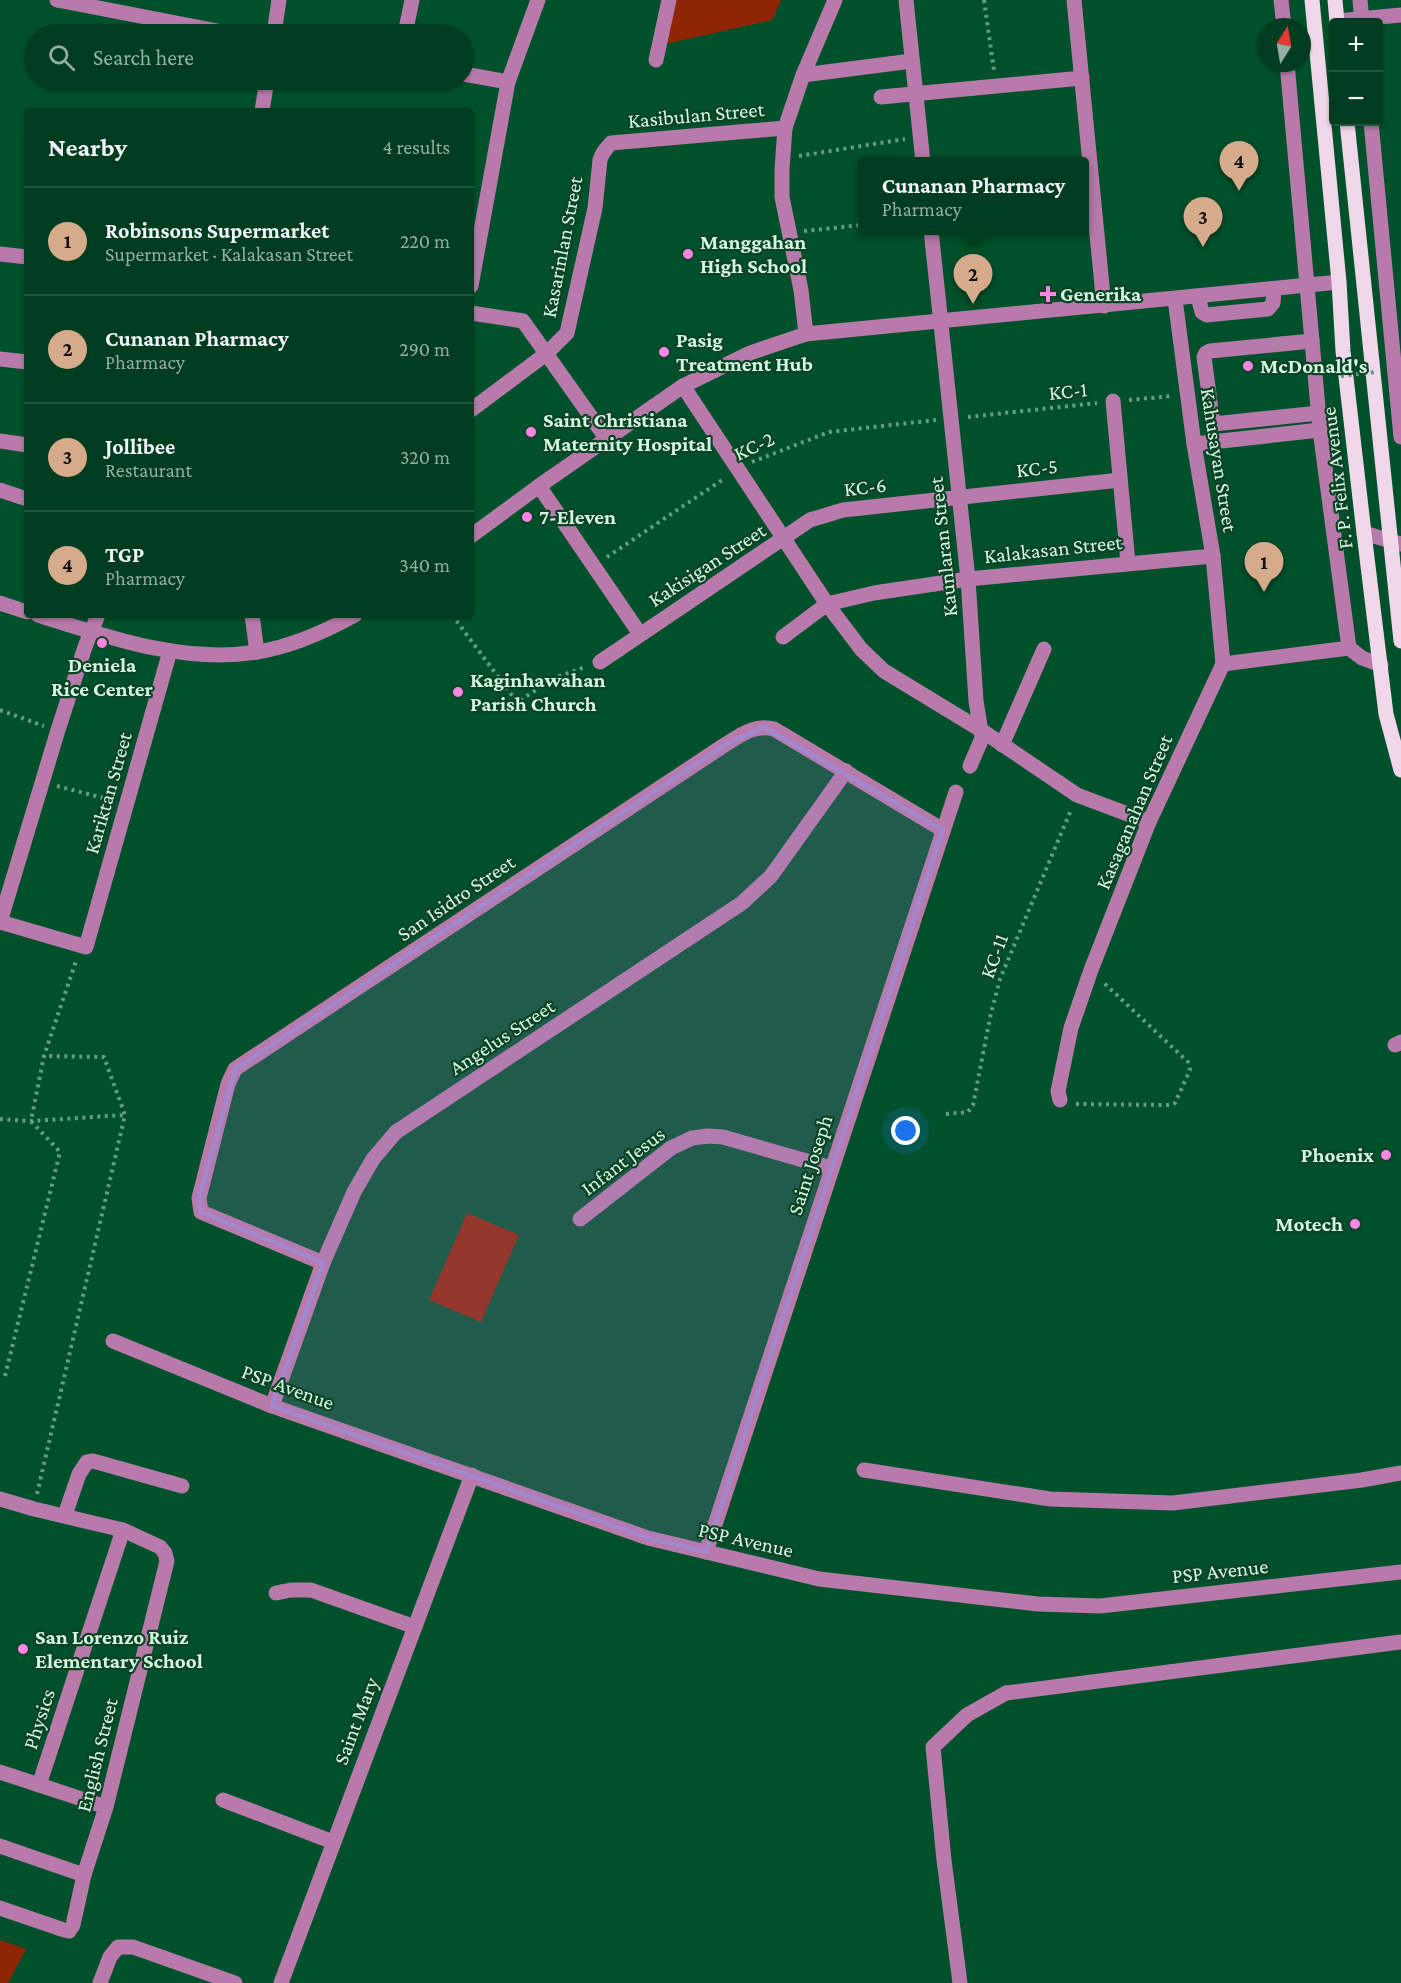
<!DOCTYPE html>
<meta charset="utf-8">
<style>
body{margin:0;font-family:"Crimson Pro",serif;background:#0e482d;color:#f1f3f6}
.controls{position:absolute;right:18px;top:18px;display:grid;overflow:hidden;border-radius:6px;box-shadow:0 2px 4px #0004}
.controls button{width:54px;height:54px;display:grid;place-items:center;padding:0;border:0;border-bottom:2px solid #22563e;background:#003d20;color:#f1f3f6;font:30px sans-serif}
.compass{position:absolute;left:1257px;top:18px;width:54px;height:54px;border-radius:50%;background:#003d20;box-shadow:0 2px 4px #0004;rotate:11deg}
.you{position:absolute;left:906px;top:1131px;width:21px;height:21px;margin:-15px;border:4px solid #fff;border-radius:50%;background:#1a73e8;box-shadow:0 0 0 9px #1a73e833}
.badge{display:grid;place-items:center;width:39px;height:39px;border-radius:50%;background:#d6ab8b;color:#111;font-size:20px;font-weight:700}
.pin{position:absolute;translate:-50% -50px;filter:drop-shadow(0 2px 3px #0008)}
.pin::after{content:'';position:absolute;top:32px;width:21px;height:18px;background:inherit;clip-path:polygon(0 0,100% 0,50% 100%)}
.popup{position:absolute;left:858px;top:157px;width:231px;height:78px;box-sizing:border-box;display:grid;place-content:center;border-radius:6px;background:#003d20;filter:drop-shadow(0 2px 4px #0005);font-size:20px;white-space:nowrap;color:#95aea5}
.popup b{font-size:22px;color:#f1f3f6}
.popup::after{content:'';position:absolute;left:50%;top:100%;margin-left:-12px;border:12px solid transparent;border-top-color:#003d20}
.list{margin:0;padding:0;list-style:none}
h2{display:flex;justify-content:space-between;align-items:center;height:78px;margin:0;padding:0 24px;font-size:26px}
h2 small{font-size:20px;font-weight:400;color:#95aea5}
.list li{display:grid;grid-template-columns:39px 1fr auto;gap:18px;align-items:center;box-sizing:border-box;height:108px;padding:0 24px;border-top:2px solid #22563e}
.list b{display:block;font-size:22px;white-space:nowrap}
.list p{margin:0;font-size:20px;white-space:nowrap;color:#95aea5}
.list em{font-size:20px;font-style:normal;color:#95aea5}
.icon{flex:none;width:33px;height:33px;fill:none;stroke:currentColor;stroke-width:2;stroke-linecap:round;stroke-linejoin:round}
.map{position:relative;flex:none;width:1401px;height:1983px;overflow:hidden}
.search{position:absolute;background:#003d20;box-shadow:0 2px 4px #0004;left:24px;top:24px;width:450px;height:66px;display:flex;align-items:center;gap:15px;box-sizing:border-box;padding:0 21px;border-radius:33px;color:#95aea5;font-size:22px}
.panel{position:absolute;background:#003d20;box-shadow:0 2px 4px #0004;left:24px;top:108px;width:450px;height:510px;border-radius:6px}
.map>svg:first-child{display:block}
.green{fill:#902505}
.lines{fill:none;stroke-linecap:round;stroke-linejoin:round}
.path{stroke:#639e7f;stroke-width:4;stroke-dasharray:3 4.5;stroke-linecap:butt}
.minor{stroke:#b77aaa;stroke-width:15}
.major{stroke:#f0d7ea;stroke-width:15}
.path-bridge{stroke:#639e7f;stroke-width:4;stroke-dasharray:3 4.5;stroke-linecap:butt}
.marked{fill:#a487cd;fill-opacity:0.2;stroke:#a487cd;stroke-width:4.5;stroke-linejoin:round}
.poi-dot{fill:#fc86e4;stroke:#0c4326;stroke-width:2}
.labels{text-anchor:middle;stroke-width:4.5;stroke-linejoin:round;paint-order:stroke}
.street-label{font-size:21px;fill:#d5f7df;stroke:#0c4326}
.poi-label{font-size:21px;font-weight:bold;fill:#d5f7df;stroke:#0c4326;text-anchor:start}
</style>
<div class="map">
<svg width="1401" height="1983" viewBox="0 0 1401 1983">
<rect width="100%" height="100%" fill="#00512b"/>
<g class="green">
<polygon points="671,0 781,0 772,20 661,45"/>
<polygon points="467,1213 519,1235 481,1322 429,1300"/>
<polygon points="0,1940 26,1949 8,1983 0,1983"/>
</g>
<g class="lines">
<g class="path">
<polyline points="984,0 994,71"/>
<polyline points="799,156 905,139"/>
<polyline points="804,231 862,225"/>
<polyline points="1129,400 1172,396"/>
<polyline points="968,417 1097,403"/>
<polyline points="752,462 829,432 936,420"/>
<polyline points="607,557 725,478"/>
<polyline points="452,615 517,702 557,677 585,667"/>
<polyline points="0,710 44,726"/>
<polyline points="57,786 111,800"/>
<polyline points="1076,1104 1169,1105 1175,1103 1190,1070 1188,1062 1104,983"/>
<polyline points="946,1114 968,1112 973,1105 991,1013 1000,979 1071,810"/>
<polyline points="0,1119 31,1121 125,1115"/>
<polyline points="5,1376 60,1152 31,1121 44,1056 76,961"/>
<polyline points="37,1494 125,1115 104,1057 44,1056"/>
</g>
<g class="minor">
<polyline points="57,0 233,34"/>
<polyline points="906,0 923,162"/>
<polyline points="1074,0 1104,306"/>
<polyline points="1281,0 1284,27"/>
<polyline points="1360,0 1362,22"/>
<polyline points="1337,21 1401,15"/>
<polyline points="274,34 279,0"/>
<polyline points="405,34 412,0"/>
<polyline points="656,60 669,0"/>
<polyline points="1287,63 1320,430 1349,648 1362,658 1381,665"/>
<polyline points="464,74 508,82"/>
<polyline points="803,75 912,61"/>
<polyline points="881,97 1082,78"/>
<polyline points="262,111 267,80"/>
<polyline points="1371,122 1401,437"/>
<polyline points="931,230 968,579 976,701 982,738 970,766"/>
<polyline points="0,254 27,257"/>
<polyline points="471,286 508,82 538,0"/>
<polyline points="1198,297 1202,312 1207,315 1216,314 1268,309 1273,303 1274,290"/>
<polyline points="1175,299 1194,444 1213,556 1223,664"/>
<polyline points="471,313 523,321 606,438"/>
<polyline points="806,334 801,290 782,197 782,169 785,128 803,75 835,0"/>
<polyline points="1312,341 1210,351 1206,353 1204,357 1213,424 1319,413"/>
<polyline points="0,359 27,362"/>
<polyline points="683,386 827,604 861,649 884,671 981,730 1077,795 1149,822"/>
<polyline points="1113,401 1128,563"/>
<path d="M471,410L546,354L567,333L595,208L600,160C602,152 606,149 611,143L785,128"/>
<polyline points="0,441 27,445"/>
<polyline points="1194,444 1320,430"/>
<polyline points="539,486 640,634"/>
<polyline points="0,490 27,499"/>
<polyline points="1364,533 1401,544"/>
<polyline points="471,536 539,486 683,386 750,353 806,334 1339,282"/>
<polyline points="0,603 27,612"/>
<path d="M38,615C108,637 182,664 257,652C290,647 326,631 355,615"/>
<polyline points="252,615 257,652"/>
<polyline points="783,637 827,604 874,593 968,579 1213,556"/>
<polyline points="600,662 810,520 843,510 1120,480"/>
<polyline points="1223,664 1349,648"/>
<polyline points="1002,745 1044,649"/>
<polyline points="0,922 86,947 170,651"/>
<polyline points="0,922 58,730 85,647 98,615"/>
<polyline points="1395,1045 1401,1042"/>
<polyline points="1060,1100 1058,1091 1071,1028 1091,970 1149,822 1223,664"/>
<polyline points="580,1219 671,1148 692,1138 708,1136 723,1137 831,1168"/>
<path d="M323,1263L201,1212L199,1198L228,1084L235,1069L726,744C742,734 756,724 774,729L943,830"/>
<polyline points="113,1341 272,1406 648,1538 819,1579 1038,1604 1100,1606 1401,1572"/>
<polyline points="272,1406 323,1263 354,1192 373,1159 396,1132 742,903 771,876 846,771"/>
<polyline points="864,1470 1050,1499 1173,1503 1362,1480 1401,1473"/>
<polyline points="0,1499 34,1509 123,1530 160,1547 165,1553 167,1561 106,1807 84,1875 73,1925 69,1931 64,1930 0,1908"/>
<polyline points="65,1515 79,1474 87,1462 93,1461 182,1486"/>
<polyline points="706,1552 956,792"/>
<polyline points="276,1593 291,1590 311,1590 415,1627"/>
<polyline points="0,1772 106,1807"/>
<polyline points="39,1785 123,1530"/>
<polyline points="223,1800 333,1842"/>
<polyline points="0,1846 84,1875"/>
<polyline points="100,1983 110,1957 118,1947 133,1947 235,1983"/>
<polyline points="281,1983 472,1475"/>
<polyline points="960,1983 944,1860 933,1747 967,1715 1006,1693 1401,1642"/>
</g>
<g class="major">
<polyline points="1312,0 1339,282 1343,351 1364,533 1386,714 1401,770"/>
<polyline points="1335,0 1337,22"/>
<polyline points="1347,122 1401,641"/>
</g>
<polyline class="path-bridge" points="1341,376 1376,372"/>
</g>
<path class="marked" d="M764,727L943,830L706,1552L648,1538L272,1406L323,1263L201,1212L199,1198L235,1069L726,744Z"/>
<g class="poi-dot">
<circle cx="688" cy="254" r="6"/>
<path d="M1045 285h6v6h6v6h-6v6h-6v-6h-6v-6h6z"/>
<circle cx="664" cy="352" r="6"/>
<circle cx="1248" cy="366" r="6"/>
<circle cx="531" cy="432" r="6"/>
<circle cx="527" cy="517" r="6"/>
<circle cx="102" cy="643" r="6"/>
<circle cx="458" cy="692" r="6"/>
<circle cx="1386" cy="1155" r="6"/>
<circle cx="1355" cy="1224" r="6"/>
<circle cx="23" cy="1649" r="6"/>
</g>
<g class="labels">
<g class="street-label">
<text transform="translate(696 115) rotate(-5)" y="7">Kasibulan Street</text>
<text transform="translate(562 247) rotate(-79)" y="7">Kasarinlan Street</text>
<text transform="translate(1068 391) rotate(-6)" y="7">KC-1</text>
<text transform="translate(754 446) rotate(-25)" y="7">KC-2</text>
<text transform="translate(1219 460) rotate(81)" y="7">Kahusayan Street</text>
<text transform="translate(1037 468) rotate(-6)" y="7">KC-5</text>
<text transform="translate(1337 478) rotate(-97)" y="7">F. P. Felix Avenue</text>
<text transform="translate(865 487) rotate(-7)" y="7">KC-6</text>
<text transform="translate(943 547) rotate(-96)" y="7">Kaunlaran Street</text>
<text transform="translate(1053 549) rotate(-6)" y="7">Kalakasan Street</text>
<text transform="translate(707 565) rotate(-33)" y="7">Kakisigan Street</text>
<text transform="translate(108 793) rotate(-74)" y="7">Kariktan Street</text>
<text transform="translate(1134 812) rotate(-67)" y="7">Kasaganahan Street</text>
<text transform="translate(456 898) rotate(-34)" y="7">San Isidro Street</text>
<text transform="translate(994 956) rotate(-70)" y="7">KC-11</text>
<text transform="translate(502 1037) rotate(-33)" y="7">Angelus Street</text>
<text transform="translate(623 1161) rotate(-37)" y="7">Infant Jesus</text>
<text transform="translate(810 1165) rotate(-72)" y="7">Saint Joseph</text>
<text transform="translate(288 1387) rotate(20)" y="7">PSP Avenue</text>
<text transform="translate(746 1540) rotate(13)" y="7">PSP Avenue</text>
<text transform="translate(1220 1571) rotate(-6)" y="7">PSP Avenue</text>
<text transform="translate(39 1719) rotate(-72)" y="7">Physics</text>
<text transform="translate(356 1721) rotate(-69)" y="7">Saint Mary</text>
<text transform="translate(97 1755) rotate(-76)" y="7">English Street</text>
</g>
<g class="poi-label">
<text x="700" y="249">Manggahan<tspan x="700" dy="24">High School</tspan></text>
<text x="1060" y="301">Generika</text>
<text x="676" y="347">Pasig<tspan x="676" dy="24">Treatment Hub</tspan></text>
<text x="1260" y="373">McDonald's</text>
<text x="543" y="427">Saint Christiana<tspan x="543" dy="24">Maternity Hospital</tspan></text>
<text x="539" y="524">7-Eleven</text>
<text x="102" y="672" text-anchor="middle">Deniela<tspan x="102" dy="24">Rice Center</tspan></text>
<text x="470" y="687">Kaginhawahan<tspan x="470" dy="24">Parish Church</tspan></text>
<text x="1374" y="1162" text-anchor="end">Phoenix</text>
<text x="1343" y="1231" text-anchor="end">Motech</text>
<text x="35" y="1644">San Lorenzo Ruiz<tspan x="35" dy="24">Elementary School</tspan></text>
</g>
</g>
</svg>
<div class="controls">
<button>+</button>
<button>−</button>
</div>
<svg class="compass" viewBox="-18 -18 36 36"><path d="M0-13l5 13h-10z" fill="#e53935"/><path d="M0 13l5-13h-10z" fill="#95aea5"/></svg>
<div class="you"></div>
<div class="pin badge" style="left:1264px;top:592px">1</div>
<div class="pin badge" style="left:973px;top:304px">2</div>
<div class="popup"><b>Cunanan Pharmacy</b>Pharmacy</div>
<div class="pin badge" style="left:1203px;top:247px">3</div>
<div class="pin badge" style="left:1239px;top:191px">4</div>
<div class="search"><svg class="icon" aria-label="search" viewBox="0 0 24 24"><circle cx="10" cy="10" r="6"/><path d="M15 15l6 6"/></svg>Search here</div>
<section class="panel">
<h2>Nearby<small>4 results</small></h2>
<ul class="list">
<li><span class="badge">1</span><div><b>Robinsons Supermarket</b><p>Supermarket · Kalakasan Street</p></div><em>220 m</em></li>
<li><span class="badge">2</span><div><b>Cunanan Pharmacy</b><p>Pharmacy</p></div><em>290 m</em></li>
<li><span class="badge">3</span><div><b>Jollibee</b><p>Restaurant</p></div><em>320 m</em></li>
<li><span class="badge">4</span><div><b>TGP</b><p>Pharmacy</p></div><em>340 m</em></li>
</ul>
</section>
</div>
